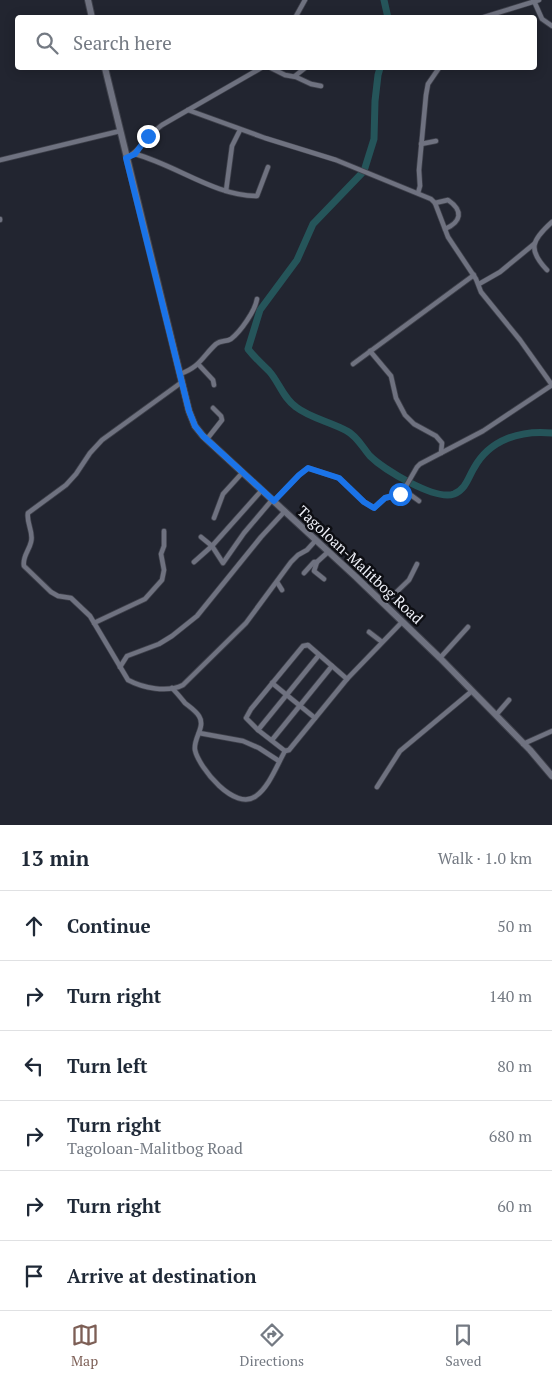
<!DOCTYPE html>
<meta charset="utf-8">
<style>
body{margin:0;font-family:"PT Serif",serif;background:#f2f2f3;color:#1f2937}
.stop{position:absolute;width:15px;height:15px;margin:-11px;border:4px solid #1a73e8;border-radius:50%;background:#fff}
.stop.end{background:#1a73e8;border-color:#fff;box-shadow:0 1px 5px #0008}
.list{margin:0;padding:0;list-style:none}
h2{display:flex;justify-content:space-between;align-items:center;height:65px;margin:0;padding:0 20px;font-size:21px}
h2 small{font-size:16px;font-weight:400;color:#747a83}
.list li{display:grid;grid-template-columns:32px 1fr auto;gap:15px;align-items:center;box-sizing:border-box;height:70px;padding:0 20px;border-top:1px solid #e0e1e3}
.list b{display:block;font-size:19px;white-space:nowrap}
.list p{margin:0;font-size:16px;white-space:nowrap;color:#747a83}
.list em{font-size:16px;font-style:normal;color:#747a83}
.icon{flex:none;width:28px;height:28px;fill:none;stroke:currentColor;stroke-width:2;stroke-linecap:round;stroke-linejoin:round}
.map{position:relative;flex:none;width:552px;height:825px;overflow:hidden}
.search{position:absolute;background:#fff;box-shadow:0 2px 12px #0003;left:15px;right:15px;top:15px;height:55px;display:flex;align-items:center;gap:12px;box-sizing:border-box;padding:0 18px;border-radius:5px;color:#747a83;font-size:19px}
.sheet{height:485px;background:#fff}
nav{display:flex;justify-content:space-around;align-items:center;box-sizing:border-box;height:70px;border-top:1px solid #e0e1e3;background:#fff;font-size:14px;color:#747a83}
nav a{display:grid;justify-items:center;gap:2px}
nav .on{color:#7d5f56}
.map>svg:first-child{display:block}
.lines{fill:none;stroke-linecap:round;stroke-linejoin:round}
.river{stroke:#25555a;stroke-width:7}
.minor-casing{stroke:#3e404a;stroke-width:6}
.secondary-casing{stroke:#3e404a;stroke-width:8}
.minor{stroke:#6f7280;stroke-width:4.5}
.secondary{stroke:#6f7280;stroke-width:6}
.route{stroke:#1a73e8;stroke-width:6}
.labels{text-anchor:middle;stroke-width:5;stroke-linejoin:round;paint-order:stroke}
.street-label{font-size:15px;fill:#eff1f9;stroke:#0d0e13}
</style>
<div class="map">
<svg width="552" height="825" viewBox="0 0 552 825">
<rect width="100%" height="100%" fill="#222530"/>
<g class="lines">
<g class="river">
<polyline points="384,0 388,18"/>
<path d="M380,68L378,75L375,101L374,139L364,171L313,224L297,260L260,310L248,349C255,358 261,363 269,371C279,382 283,398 296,407C310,418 331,422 347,431C357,436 363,448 370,456C383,469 435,501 454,494C466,489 468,478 474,468C490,439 521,430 552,433"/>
</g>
<defs>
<g id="minor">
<polyline points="534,1 542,19 552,26"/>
<polyline points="295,18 305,0"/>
<polyline points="481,18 539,0"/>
<polyline points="271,68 285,75 296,77 311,84 321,86"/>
<polyline points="295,76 305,68"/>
<polyline points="188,110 265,138 336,160 431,199 435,203 448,237 476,279 481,292 520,340 552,385"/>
<polyline points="421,144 436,141"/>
<path d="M135,154C176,165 215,196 257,196L268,167"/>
<path d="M126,158C141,151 148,135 162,125L261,68"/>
<polyline points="0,160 120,131"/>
<polyline points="226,191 232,146 240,130"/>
<polyline points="418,193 420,186 419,170 426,95 428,84 439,68"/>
<path d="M435,203L448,200C464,211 461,222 445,229"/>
<polyline points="0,219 0,220"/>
<path d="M547,270C527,249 532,240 552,222"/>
<polyline points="479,284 500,272 534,244"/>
<polyline points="370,351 391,376 396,398 405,415 414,424 436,436 442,443 441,453"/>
<polyline points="353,364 474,275"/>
<polyline points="199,365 213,380 214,385"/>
<path d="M180,374C200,367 202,357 216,344C221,340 226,342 231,339C241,331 255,311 257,299"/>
<path d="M182,382L102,440L90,453L76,474L66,485L28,513C26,523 34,532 31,542C29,551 22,557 24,566L51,592L58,596L71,598L90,616L128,680C143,688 167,693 183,685L246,623L291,562L298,555L307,550L316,540"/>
<polyline points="207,439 222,420 221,416 213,408"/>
<polyline points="404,490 419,501"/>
<polyline points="274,501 299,475 308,468 339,478 364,502 374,508 385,498 402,493 417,467 420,464 483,431 552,385"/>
<polyline points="214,518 223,494 243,472"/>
<polyline points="201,537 212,546 223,563 244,533 272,500"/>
<polyline points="194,562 212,546 262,490"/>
<polyline points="304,573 314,562 317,562"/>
<polyline points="324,579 314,571 317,562 328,552"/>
<polyline points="277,582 282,590"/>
<polyline points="384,604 409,580 417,564"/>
<polyline points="94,623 145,599 162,580 164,570 161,554 164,546 164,531"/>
<polyline points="369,632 382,642"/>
<polyline points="440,658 468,627"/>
<polyline points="120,667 127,656 159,644 172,636 197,616 261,537 285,511"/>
<polyline points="272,683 315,718"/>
<path d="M172,688C177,693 181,698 185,703C190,707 196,711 199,716C206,727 193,738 195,750C199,768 235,812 256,796C269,787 277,765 285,751L289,750L347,679L402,622"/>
<polyline points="496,715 509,700"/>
<polyline points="258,730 319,655"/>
<polyline points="199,733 243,741 259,748 279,761"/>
<polyline points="272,740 332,666"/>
<polyline points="523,744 552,731"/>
<polyline points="285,751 258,730 246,718 251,709 303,646 308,645 347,679"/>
<polyline points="377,787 400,751 472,691"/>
</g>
<g id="secondary">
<polyline points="88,0 92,18"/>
<polyline points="105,68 189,411 195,426 203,436 356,577 440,658 530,750 552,776"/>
</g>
</defs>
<use href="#minor" class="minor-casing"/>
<use href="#secondary" class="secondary-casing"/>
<use href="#minor" class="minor"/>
<use href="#secondary" class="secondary"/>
</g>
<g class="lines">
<polyline class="route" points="148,136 135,154 126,158 189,411 195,426 203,436 274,501 299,475 308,468 339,478 364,502 374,508 385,498 400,494"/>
</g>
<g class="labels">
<g class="street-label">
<text transform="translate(360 565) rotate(43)" y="5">Tagoloan-Malitbog Road</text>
</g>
</g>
</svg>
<div class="stop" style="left:400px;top:494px"></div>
<div class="stop end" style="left:148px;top:136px"></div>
<div class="search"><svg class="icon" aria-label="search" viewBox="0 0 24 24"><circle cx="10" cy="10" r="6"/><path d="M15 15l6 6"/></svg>Search here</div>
</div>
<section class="sheet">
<h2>13 min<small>Walk · 1.0 km</small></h2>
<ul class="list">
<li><svg class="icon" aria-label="ahead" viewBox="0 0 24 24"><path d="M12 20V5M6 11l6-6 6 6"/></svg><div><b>Continue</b></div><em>50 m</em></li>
<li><svg class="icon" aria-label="right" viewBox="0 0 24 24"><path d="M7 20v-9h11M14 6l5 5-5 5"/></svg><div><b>Turn right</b></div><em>140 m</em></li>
<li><svg class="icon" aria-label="left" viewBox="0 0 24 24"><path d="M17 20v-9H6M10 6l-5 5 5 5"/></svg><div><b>Turn left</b></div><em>80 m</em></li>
<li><svg class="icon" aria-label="right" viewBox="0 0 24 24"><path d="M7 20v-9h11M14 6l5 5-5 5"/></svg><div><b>Turn right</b><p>Tagoloan-Malitbog Road</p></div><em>680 m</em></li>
<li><svg class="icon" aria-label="right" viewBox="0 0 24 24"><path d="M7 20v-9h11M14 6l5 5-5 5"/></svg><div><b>Turn right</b></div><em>60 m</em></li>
<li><svg class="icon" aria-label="arrive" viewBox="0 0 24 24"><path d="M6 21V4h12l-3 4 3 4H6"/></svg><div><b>Arrive at destination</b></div></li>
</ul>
</section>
<nav>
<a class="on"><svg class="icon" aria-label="map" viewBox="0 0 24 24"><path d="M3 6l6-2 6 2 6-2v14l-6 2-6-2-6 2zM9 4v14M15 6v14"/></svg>Map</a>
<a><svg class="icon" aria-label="directions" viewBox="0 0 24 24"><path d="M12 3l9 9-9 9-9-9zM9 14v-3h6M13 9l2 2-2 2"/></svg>Directions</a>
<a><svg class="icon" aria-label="saved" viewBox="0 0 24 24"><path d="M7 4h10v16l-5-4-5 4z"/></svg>Saved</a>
</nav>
